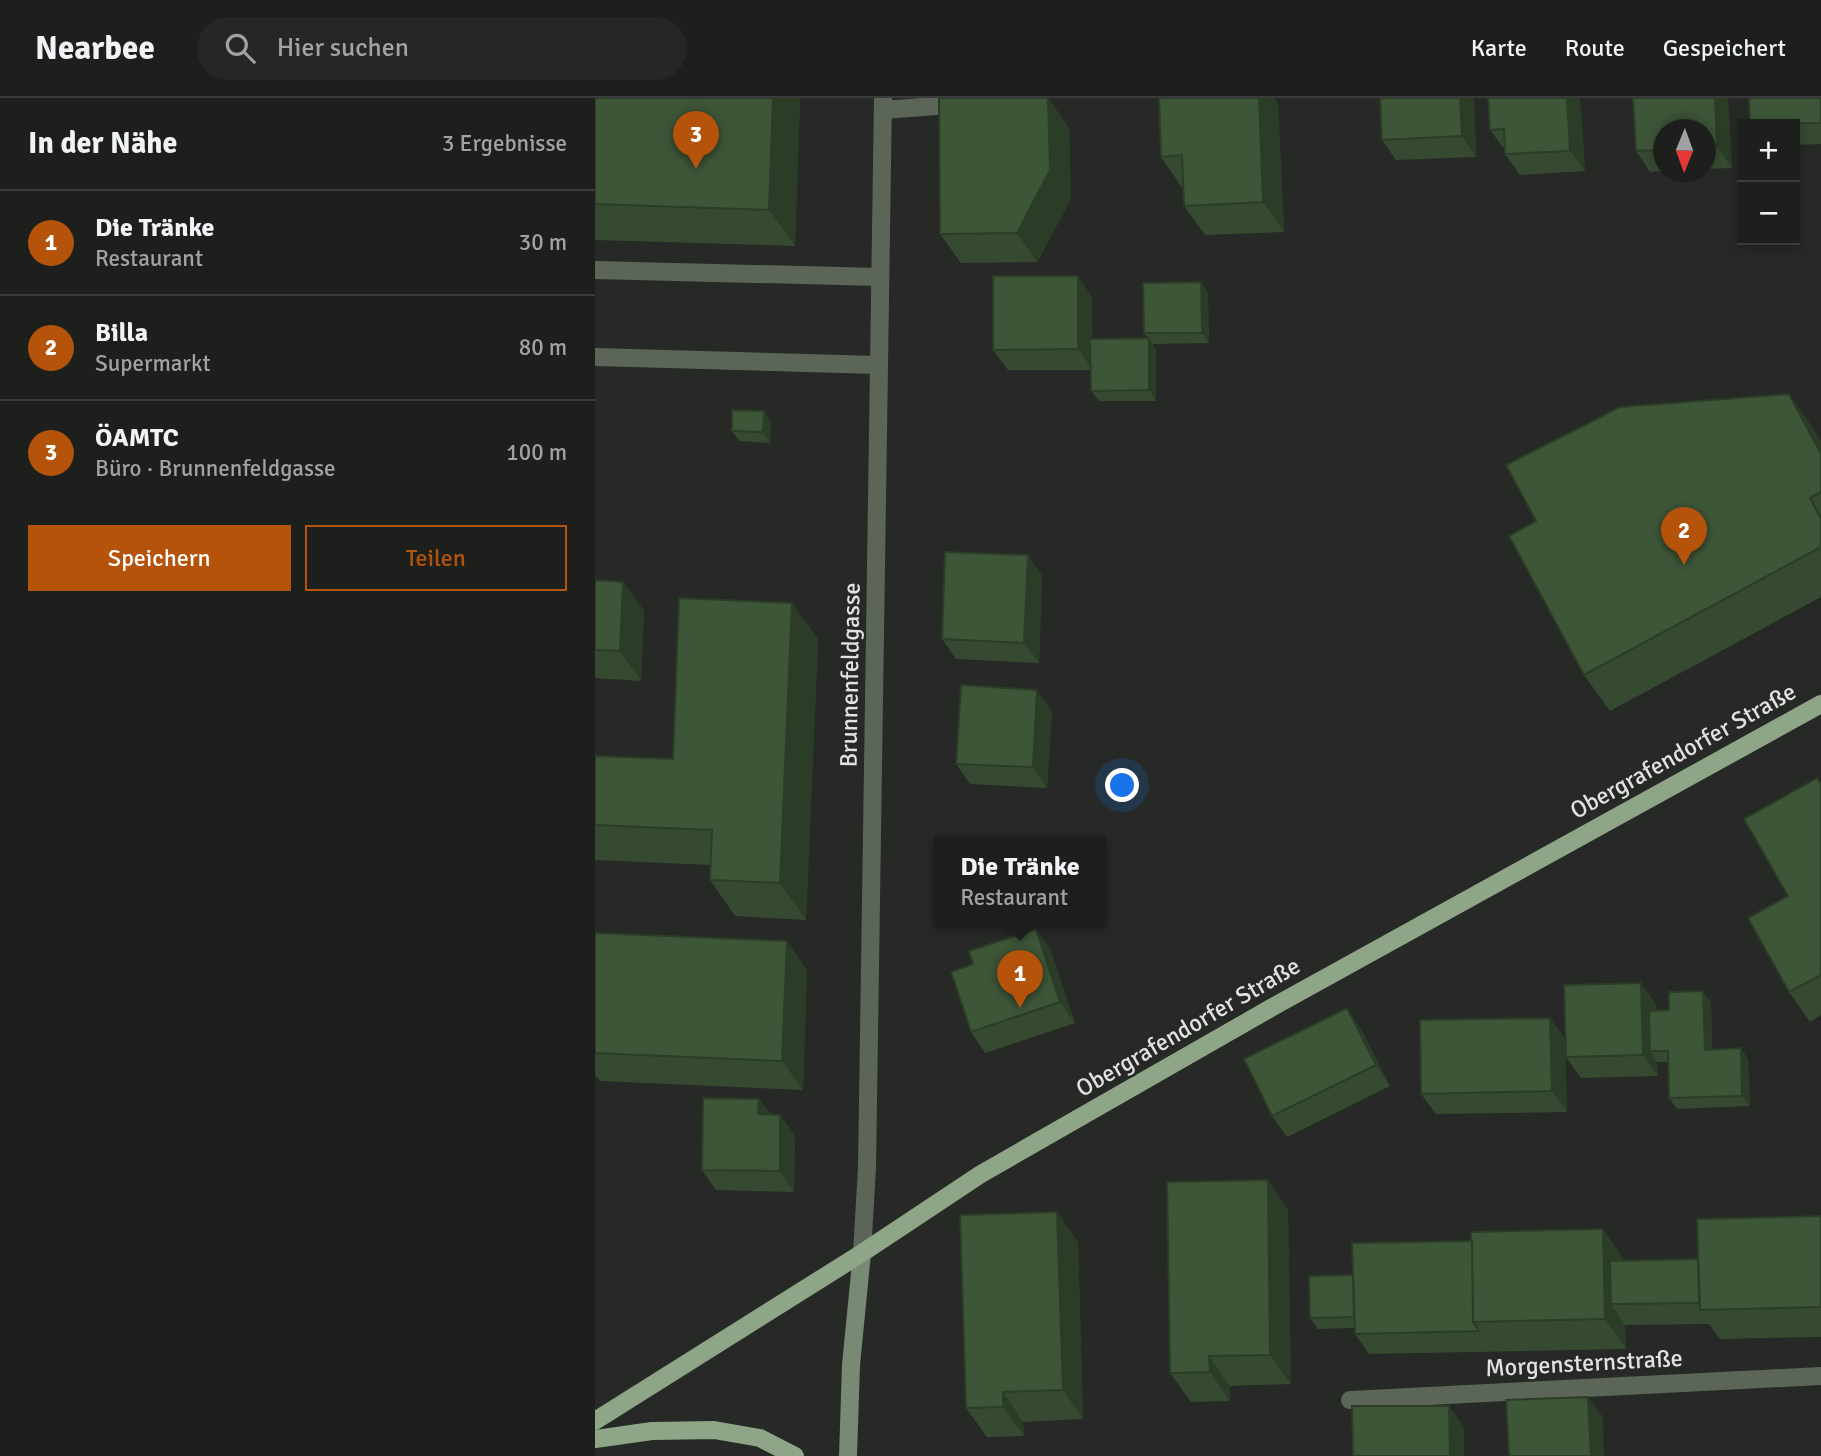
<!DOCTYPE html>
<html lang="de">
<meta charset="utf-8">
<style>
body{margin:0;font-family:Signika,sans-serif;background:#252725;color:#f1f3f6}
.controls{position:absolute;right:21px;top:21px;display:grid;overflow:hidden;border-radius:0px;box-shadow:0 4px 10px #0003}
.controls button{width:63px;height:63px;display:grid;place-items:center;padding:0;border:0;border-bottom:2px solid #3a3d3b;background:#1c1f1c;color:#f1f3f6;font:35px sans-serif}
.compass{position:absolute;left:1058px;top:21px;width:63px;height:63px;border-radius:50%;background:#1c1f1c;box-shadow:0 4px 10px #0003;rotate:181deg}
.you{position:absolute;left:528px;top:688px;width:24px;height:24px;margin:-18px;border:5px solid #fff;border-radius:50%;background:#1a73e8;box-shadow:0 0 0 10px #1a73e833}
.badge{display:grid;place-items:center;width:46px;height:46px;border-radius:50%;background:#b45309;color:#fff;font-size:23px;font-weight:700}
.pin{position:absolute;translate:-50% -58px;filter:drop-shadow(0 2px 4px #0008)}
.pin::after{content:'';position:absolute;top:37px;width:24px;height:21px;background:inherit;clip-path:polygon(0 0,100% 0,50% 100%)}
.popup{position:absolute;left:339px;top:738px;width:172px;height:91px;box-sizing:border-box;display:grid;place-content:center;border-radius:0px;background:#1c1f1c;filter:drop-shadow(0 2px 5px #0005);font-size:23px;white-space:nowrap;color:#a0a2a3}
.popup b{font-size:26px;color:#f1f3f6}
.popup::after{content:'';position:absolute;left:50%;top:100%;margin-left:-14px;border:14px solid transparent;border-top-color:#1c1f1c}
.list{margin:0;padding:0;list-style:none}
h2{display:flex;justify-content:space-between;align-items:center;height:91px;margin:0;padding:0 28px;font-size:30px}
h2 small{font-size:23px;font-weight:400;color:#a0a2a3}
.list li{display:grid;grid-template-columns:46px 1fr auto;gap:21px;align-items:center;box-sizing:border-box;height:105px;padding:0 28px;border-top:2px solid #3a3d3b}
.list b{display:block;font-size:26px;white-space:nowrap}
.list p{margin:0;font-size:23px;white-space:nowrap;color:#a0a2a3}
.list em{font-size:23px;font-style:normal;color:#a0a2a3}
.actions{display:flex;gap:14px;padding:21px 28px}
.actions a{flex:1;padding:16px 0;border:2px solid #b45309;border-radius:0px;text-align:center;font-size:24px;color:#b45309}
.actions .main{background:#b45309;color:#fff}
.icon{flex:none;width:38px;height:38px;fill:none;stroke:currentColor;stroke-width:2;stroke-linecap:round;stroke-linejoin:round}
.map{position:relative;flex:none;width:1226px;height:1358px;overflow:hidden}
header{display:flex;align-items:center;gap:42px;box-sizing:border-box;height:98px;padding:0 35px;background:#1c1f1c;border-bottom:2px solid #3a3d3b}
header strong{font-size:33px}
nav{display:flex;gap:38px;margin-inline-start:auto;font-size:24px}
.search{width:490px;height:63px;background:#252725;display:flex;align-items:center;gap:18px;box-sizing:border-box;padding:0 24px;border-radius:38px;color:#a0a2a3;font-size:26px}
main{display:flex}
aside{flex:1;background:#1c1f1c}
.map>svg:first-child{display:block}
.lines{fill:none;stroke-linecap:round;stroke-linejoin:round}
.lane{stroke:#5b6658;stroke-width:18}
.street{stroke:#5b6658;stroke-width:18}
.secondary{stroke:#788a73;stroke-width:18}
.primary{stroke:#8ea588;stroke-width:18}
.wall{fill:#354a30}
.shaded-wall{fill:#2b3c27}
.building{fill:#3e5638;stroke:#2b3c27;stroke-width:2}
.labels{text-anchor:middle;stroke-width:5;stroke-linejoin:round;paint-order:stroke}
.street-label{font-size:24px;fill:#e1e3e1;stroke:#262925}
</style>
<header>
<strong>Nearbee</strong>
<div class="search"><svg class="icon" aria-label="search" viewBox="0 0 24 24"><circle cx="10" cy="10" r="6"/><path d="M15 15l6 6"/></svg>Hier suchen</div>
<nav><a>Karte</a><a>Route</a><a>Gespeichert</a></nav>
</header>
<main>
<aside>
<h2>In der Nähe<small>3 Ergebnisse</small></h2>
<ul class="list">
<li><span class="badge">1</span><div><b>Die Tränke</b><p>Restaurant</p></div><em>30 m</em></li>
<li><span class="badge">2</span><div><b>Billa</b><p>Supermarkt</p></div><em>80 m</em></li>
<li><span class="badge">3</span><div><b>ÖAMTC</b><p>Büro · Brunnenfeldgasse</p></div><em>100 m</em></li>
</ul>
<div class="actions"><a class="main">Speichern</a><a>Teilen</a></div>
</aside>
<div class="map">
<svg width="1226" height="1358" viewBox="0 0 1226 1358">
<rect width="100%" height="100%" fill="#262925"/>
<g class="lines">
<g class="lane">
<polyline points="0,172 285,179"/>
<polyline points="0,259 283,267"/>
</g>
<g class="street">
<polyline points="288,12 368,6"/>
<polyline points="267,1155 272,1070 288,0"/>
<polyline points="755,1302 1226,1278"/>
</g>
<polyline class="secondary" points="253,1358 256,1267 267,1155"/>
<g class="primary">
<polyline points="0,1323 267,1155 386,1076 683,906 1226,606"/>
<polyline points="0,1341 57,1333 119,1332 165,1340 200,1358"/>
</g>
</g>
<g class="wall">
<polygon points="0,0 205,0 200,148 0,142"/>
<polygon points="453,0 474,30 476,101 442,164 366,165 345,136"/>
<polygon points="564,0 679,0 683,5 689,134 610,137 589,108 589,88 586,88 566,59"/>
<polygon points="879,0 881,59 801,62 787,42"/>
<polygon points="985,0 990,73 925,77 910,56 910,52 895,32"/>
<polygon points="1038,0 1133,0 1137,70 1110,71 1110,32 1068,32 1068,73 1055,74 1041,53"/>
<polygon points="1226,0 1226,46 1200,47 1200,26"/>
<polygon points="606,184 613,195 614,245 557,246 561,251 561,303 504,303 496,293 496,272 413,272 398,252 497,199 497,241 553,240 549,235"/>
<polygon points="1194,296 1219,332 1226,344 1226,499 1015,613 989,577"/>
<polygon points="169,313 176,324 175,345 144,343 137,333"/>
<polygon points="433,457 447,478 444,565 361,561 347,541"/>
<polygon points="0,482 28,484 49,513 46,583 0,580"/>
<polygon points="197,505 223,541 211,822 140,818 115,782 115,767 0,762 0,658 78,661"/>
<polygon points="457,613 452,690 375,686 361,666"/>
<polygon points="1226,685 1226,917 1215,924 1194,894 1193,798"/>
<polygon points="0,835 212,872 208,992 5,983 0,977"/>
<polygon points="455,851 480,925 390,955 376,934"/>
<polygon points="1046,885 1061,906 1061,913 1074,912 1116,904 1117,951 1153,961 1155,1008 1082,1011 1074,1000 1073,964 1062,964 1063,978 986,980 971,959"/>
<polygon points="766,931 795,988 692,1039 677,1018"/>
<polygon points="970,940 972,1014 841,1016 826,996"/>
<polygon points="164,1001 175,1016 200,1037 199,1094 121,1092 107,1072"/>
<polygon points="673,1082 693,1112 696,1286 635,1288 635,1303 596,1304 575,1275"/>
<polygon points="1226,1118 1226,1239 1125,1241 1114,1226 1030,1227 1031,1251 774,1256 760,1236 759,1230 723,1231 715,1220 758,1177 1029,1161 1029,1162 1103,1161"/>
<polygon points="483,1143 488,1321 428,1324 429,1338 392,1339 371,1310"/>
</g>
<g class="shaded-wall">
<polygon points="178,0 205,0 200,148 174,112"/>
<polygon points="453,0 474,30 476,101 442,164 422,135"/>
<polygon points="664,0 679,0 683,5 689,134 668,104"/>
<polygon points="865,0 879,0 881,59 867,38"/>
<polygon points="972,0 985,0 990,73 975,53"/>
<polygon points="1120,0 1133,0 1137,70 1122,49"/>
<polygon points="483,178 497,199 498,272 483,251"/>
<polygon points="606,184 613,195 614,245 607,235"/>
<polygon points="554,240 561,251 561,303 554,292"/>
<polygon points="1194,296 1219,332 1226,344 1226,356"/>
<polygon points="169,313 176,324 175,345 168,334"/>
<polygon points="1215,400 1226,417 1226,421"/>
<polygon points="433,457 447,478 444,565 429,545"/>
<polygon points="28,484 49,513 46,583 25,553"/>
<polygon points="197,505 223,541 211,822 185,785"/>
<polygon points="442,592 457,613 452,690 438,669"/>
<polygon points="441,831 455,851 480,925 465,904"/>
<polygon points="192,843 212,872 208,992 187,963"/>
<polygon points="1046,885 1061,906 1062,953 1055,953 1062,964 1063,978 1048,957"/>
<polygon points="1108,893 1116,904 1117,962 1110,952"/>
<polygon points="752,910 766,931 795,988 781,967"/>
<polygon points="955,920 970,940 972,1014 957,993"/>
<polygon points="1146,950 1153,961 1155,1008 1147,998"/>
<polygon points="164,1001 178,1022 163,1016"/>
<polygon points="185,1017 200,1037 199,1094 185,1073"/>
<polygon points="673,1082 693,1112 696,1286 675,1257"/>
<polygon points="462,1114 483,1143 488,1321 468,1292"/>
<polygon points="1008,1131 1029,1161 1030,1206 1016,1206 1030,1227 1031,1251 1010,1221"/>
<polygon points="614,1258 635,1288 635,1303 615,1274"/>
<polygon points="408,1294 428,1324 429,1338 408,1309"/>
<polygon points="993,1299 1008,1319 1009,1358 996,1358"/>
<polygon points="854,1308 869,1329 869,1358 855,1358"/>
</g>
<g class="building">
<polygon points="0,0 178,0 174,112 0,106"/>
<polygon points="344,0 453,0 455,72 422,135 345,136"/>
<polygon points="564,0 664,0 668,104 589,108 587,57 566,59"/>
<polygon points="785,0 865,0 867,38 787,42"/>
<polygon points="893,0 972,0 975,53 910,56 909,31 895,32"/>
<polygon points="1038,0 1120,0 1122,49 1110,50 1110,32 1068,32 1068,52 1041,53"/>
<polygon points="1154,0 1226,0 1226,25 1155,26"/>
<polygon points="398,178 483,178 483,251 398,252"/>
<polygon points="606,184 607,235 549,235 548,185"/>
<polygon points="554,240 554,292 496,293 495,241"/>
<polygon points="1194,296 1226,356 1226,394 1215,400 1226,421 1226,449 989,577 914,438 941,423 911,367 1025,309"/>
<polygon points="137,312 169,313 168,334 137,333"/>
<polygon points="350,454 433,457 429,545 347,541"/>
<polygon points="0,482 28,484 25,553 0,552"/>
<polygon points="84,500 197,505 185,785 115,782 117,732 0,727 0,658 78,661"/>
<polygon points="366,587 442,592 438,669 361,666"/>
<polygon points="1222,680 1226,686 1226,877 1194,894 1153,820 1193,798 1149,721"/>
<polygon points="441,831 465,904 376,934 356,874 378,866 374,853"/>
<polygon points="0,835 192,843 187,963 0,955"/>
<polygon points="1046,885 1048,957 971,959 969,887"/>
<polygon points="1108,893 1110,952 1146,950 1147,998 1074,1000 1073,953 1055,953 1054,913 1074,912 1074,894"/>
<polygon points="752,910 781,967 677,1018 649,961"/>
<polygon points="955,920 957,993 826,996 825,922"/>
<polygon points="108,1000 164,1001 163,1016 185,1017 185,1073 107,1072"/>
<polygon points="673,1082 675,1257 614,1258 615,1274 575,1275 572,1084"/>
<polygon points="462,1114 468,1292 408,1294 408,1309 371,1310 365,1117"/>
<polygon points="1226,1118 1226,1209 1105,1212 1102,1121"/>
<polygon points="1008,1131 1010,1221 878,1224 876,1134"/>
<polygon points="877,1143 878,1224 884,1233 760,1236 757,1145"/>
<polygon points="1103,1161 1104,1205 1016,1206 1015,1163"/>
<polygon points="758,1177 759,1219 715,1220 714,1178"/>
<polygon points="993,1299 996,1358 914,1358 911,1302"/>
<polygon points="757,1308 854,1308 855,1358 758,1358"/>
</g>
<g class="labels">
<g class="street-label">
<text transform="translate(255 577) rotate(-89)" y="8">Brunnenfeldgasse</text>
<text transform="translate(1088 653) rotate(-29)" y="8">Obergrafendorfer Straße</text>
<text transform="translate(593 929) rotate(-30)" y="8">Obergrafendorfer Straße</text>
<text transform="translate(989 1265) rotate(-3)" y="8">Morgensternstraße</text>
</g>
</g>
</svg>
<div class="controls">
<button>+</button>
<button>−</button>
</div>
<svg class="compass" viewBox="-18 -18 36 36"><path d="M0-13l5 13h-10z" fill="#e53935"/><path d="M0 13l5-13h-10z" fill="#a0a2a3"/></svg>
<div class="you"></div>
<div class="pin badge" style="left:425px;top:910px">1</div>
<div class="popup"><b>Die Tränke</b>Restaurant</div>
<div class="pin badge" style="left:1089px;top:467px">2</div>
<div class="pin badge" style="left:101px;top:71px">3</div>
</div>
</main>
